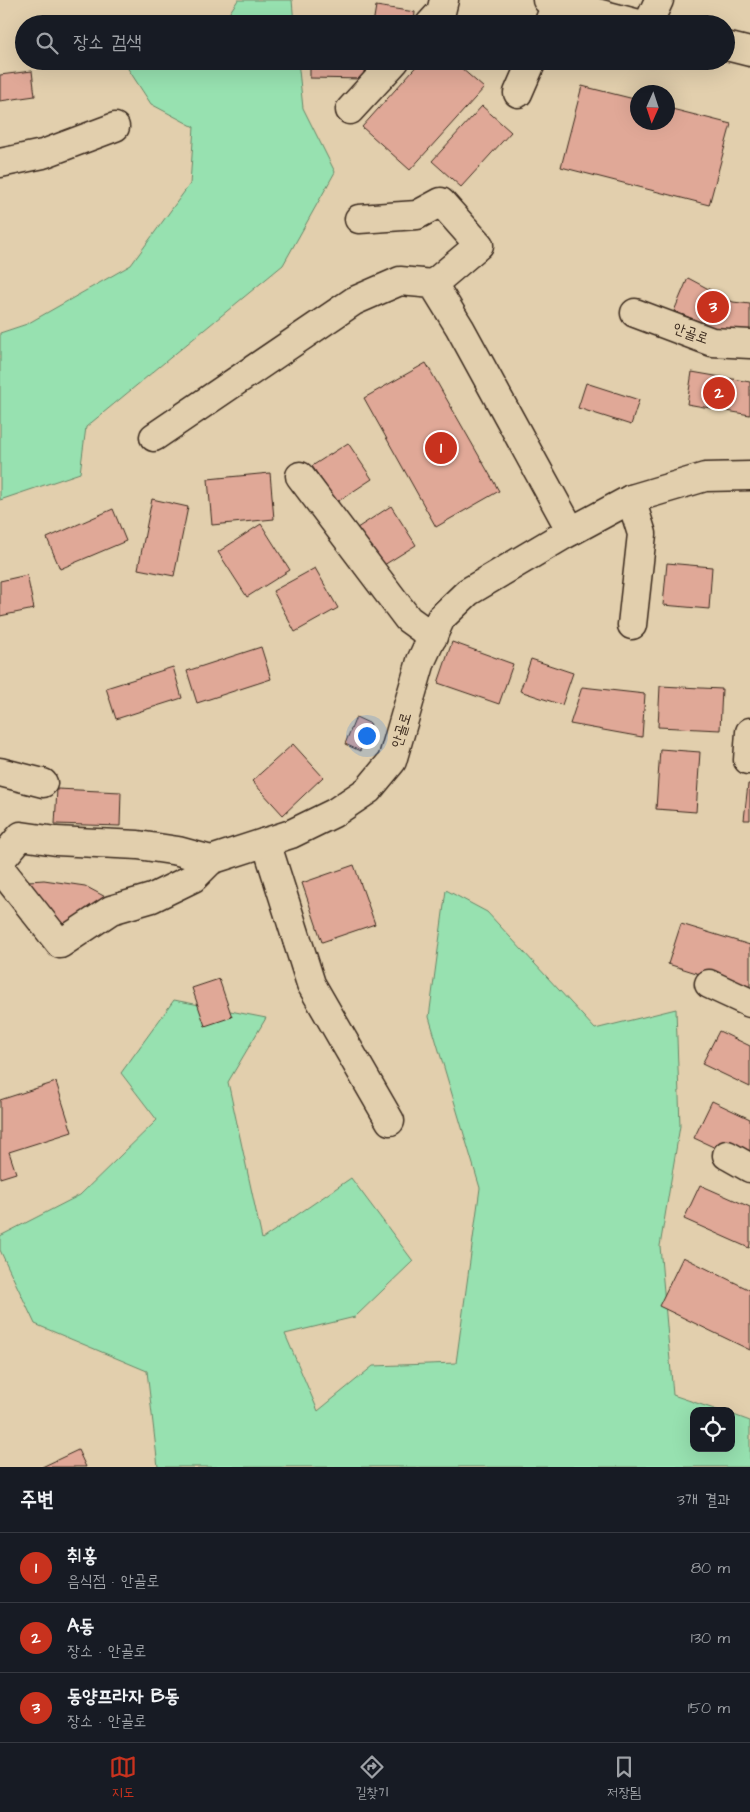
<!DOCTYPE html>
<html lang="ko">
<meta charset="utf-8">
<style>
body{margin:0;font-family:"Architects Daughter","Poor Story",sans-serif;background:#20242c;color:#f1f3f6}
.controls{position:absolute;right:15px;bottom:15px;display:grid;overflow:hidden;border-radius:10px;box-shadow:0 5px 20px #0002}
.controls button{width:45px;height:45px;display:grid;place-items:center;padding:0;border:0;border-bottom:1px solid #363941;background:#171b24;color:#f1f3f6;font:25px sans-serif}
.compass{position:absolute;left:630px;top:85px;width:45px;height:45px;border-radius:50%;background:#171b24;box-shadow:0 5px 20px #0002;rotate:183deg}
.you{position:absolute;left:366px;top:735px;width:18px;height:18px;margin:-12px;border:4px solid #fff;border-radius:50%;background:#1a73e8;box-shadow:0 0 0 8px #1a73e833}
.badge{display:grid;place-items:center;width:32px;height:32px;border-radius:50%;background:#c8321e;color:#fff;font-size:16px;font-weight:700}
.pin{position:absolute;translate:-50% -50%;border:2px solid #fff;box-shadow:0 1px 5px #0006}
.list{margin:0;padding:0;list-style:none}
h2{display:flex;justify-content:space-between;align-items:center;height:65px;margin:0;padding:0 20px;font-size:21px}
h2 small{font-size:16px;font-weight:400;color:#9ea1a6}
.list li{display:grid;grid-template-columns:32px 1fr auto;gap:15px;align-items:center;box-sizing:border-box;height:70px;padding:0 20px;border-top:1px solid #363941}
.list b{display:block;font-size:19px;white-space:nowrap}
.list p{margin:0;font-size:16px;white-space:nowrap;color:#9ea1a6}
.list em{font-size:16px;font-style:normal;color:#9ea1a6}
.icon{flex:none;width:28px;height:28px;fill:none;stroke:currentColor;stroke-width:2;stroke-linecap:round;stroke-linejoin:round}
.map{position:relative;flex:none;width:750px;height:1467px;overflow:hidden}
.search{position:absolute;background:#171b24;box-shadow:0 5px 20px #0002;left:15px;right:15px;top:15px;height:55px;display:flex;align-items:center;gap:12px;box-sizing:border-box;padding:0 18px;border-radius:28px;color:#9ea1a6;font-size:19px}
.sheet{height:275px;background:#171b24}
nav{display:flex;justify-content:space-around;align-items:center;box-sizing:border-box;height:70px;border-top:1px solid #363941;background:#171b24;font-size:14px;color:#9ea1a6}
nav a{display:grid;justify-items:center;gap:2px}
nav .on{color:#c8321e}
.map>svg:first-child{display:block}
.green{fill:#97e1b0;stroke:#698667}
.building{fill:#e0a897;stroke:#3b2a1e}
.lines{fill:none;stroke-linecap:round;stroke-linejoin:round}
.minor-casing{stroke:#3b2a1e;stroke-width:31}
.minor{stroke:#e2cfad;stroke-width:28}
.labels{text-anchor:middle;stroke-width:4;stroke-linejoin:round;paint-order:stroke}
.street-label{font-size:15px;fill:#3b2a1e;stroke:#e2cfad}
</style>
<div class="map">
<svg width="750" height="1467" viewBox="0 0 750 1467">
<rect width="100%" height="100%" fill="#e2cfad"/>
<filter id="ink" filterUnits="userSpaceOnUse"><feTurbulence type="fractalNoise" baseFrequency=".02" numOctaves="2"/><feDisplacementMap in="SourceGraphic" scale="10" xChannelSelector="R" yChannelSelector="G"/><feConvolveMatrix kernelMatrix="1 2 1 2 8 2 1 2 1" color-interpolation-filters="sRGB"/></filter>
<g filter="url(#ink)">
<g class="green">
<polygon points="238,0 292,0 294,24 222,24"/>
<polygon points="123,61 298,61 303,108 335,172 283,265 86,427 80,473 0,500 0,333 27,324 131,265 190,184 194,127 151,104"/>
<polygon points="446,890 487,912 595,1029 676,1009 680,1126 660,1246 673,1395 720,1411 694,1411 694,1448 731,1448 731,1414 750,1421 750,1467 158,1467 147,1371 35,1324 0,1250 0,1236 80,1195 157,1120 121,1073 174,1000 266,1018 228,1082 262,1239 351,1178 413,1261 355,1317 285,1334 318,1411 373,1366 456,1363 480,1188 429,1017"/>
</g>
<g class="building">
<polygon points="376,6 415,12 414,24 373,24"/>
<polygon points="310,61 364,61 364,79 310,78"/>
<polygon points="421,61 453,61 484,88 410,170 362,127"/>
<polygon points="32,71 35,96 0,101 0,75"/>
<polygon points="582,86 638,100 638,122 668,122 668,108 731,124 709,205 561,167"/>
<polygon points="482,106 511,132 461,187 432,161"/>
<polygon points="688,278 733,302 750,304 750,336 726,333 674,311"/>
<polygon points="426,363 499,491 436,527 364,398"/>
<polygon points="692,372 750,382 750,415 687,404"/>
<polygon points="586,383 639,400 631,425 578,408"/>
<polygon points="348,443 372,479 337,502 312,466"/>
<polygon points="270,473 274,519 212,525 208,479"/>
<polygon points="152,499 188,507 174,576 138,569"/>
<polygon points="391,506 416,545 376,570 351,532"/>
<polygon points="113,509 126,541 60,569 47,538"/>
<polygon points="261,524 290,570 247,597 218,552"/>
<polygon points="667,563 712,567 709,609 663,605"/>
<polygon points="315,568 338,608 295,632 273,591"/>
<polygon points="27,575 34,609 0,616 0,581"/>
<polygon points="452,642 513,664 499,704 438,683"/>
<polygon points="261,647 271,679 197,703 187,671"/>
<polygon points="531,659 573,673 562,705 520,691"/>
<polygon points="173,667 182,698 116,719 106,688"/>
<polygon points="660,686 722,689 720,730 658,727"/>
<polygon points="582,687 645,694 642,737 570,724"/>
<polygon points="356,717 371,724 360,751 345,744"/>
<polygon points="293,744 323,777 283,815 252,781"/>
<polygon points="660,749 700,752 696,812 656,809"/>
<polygon points="748,784 750,784 750,820 744,820"/>
<polygon points="57,789 121,792 120,826 55,824"/>
<polygon points="354,865 375,924 322,942 302,883"/>
<polygon points="44,880 85,886 113,901 55,936 13,882"/>
<polygon points="681,924 750,945 750,990 668,964"/>
<polygon points="219,979 232,1017 205,1026 192,988"/>
<polygon points="719,1031 750,1046 750,1087 702,1064"/>
<polygon points="56,1082 72,1132 9,1152 16,1173 0,1178 0,1100"/>
<polygon points="712,1101 750,1119 750,1164 694,1138"/>
<polygon points="700,1185 750,1207 750,1244 749,1248 684,1219"/>
<polygon points="683,1257 750,1290 750,1350 659,1306"/>
<polygon points="78,1450 86,1467 42,1467"/>
</g>
<g class="lines">
<defs>
<g id="minor">
<polyline points="547,0 639,24"/>
<polyline points="430,24 441,12 444,0"/>
<polyline points="548,24 557,3"/>
<polyline points="648,24 659,0"/>
<polyline points="726,46 750,52"/>
<polyline points="518,93 532,61"/>
<polyline points="350,110 395,61"/>
<polyline points="0,163 43,154 115,127"/>
<polyline points="359,219 417,215 441,202 479,245 433,284"/>
<polyline points="635,313 712,342 750,344"/>
<polyline points="154,437 354,301 400,281 433,284 460,328 571,531"/>
<polyline points="300,476 408,619 433,637"/>
<polyline points="631,499 642,534 632,625"/>
<polyline points="748,760 750,732"/>
<polyline points="0,772 43,783"/>
<polyline points="266,842 311,984 390,1121"/>
<polyline points="0,861 21,836 56,841 138,845 178,851 211,860 291,834 334,813 368,790 392,761 421,661 441,618 468,592 564,535 631,499 705,477 750,476"/>
<polyline points="0,868 60,944 111,910 152,898 193,878 211,860"/>
<polyline points="709,984 750,1003"/>
<polyline points="727,1155 750,1168"/>
</g>
</defs>
<use href="#minor" class="minor-casing"/>
<use href="#minor" class="minor"/>
</g>
</g>
<g class="labels">
<g class="street-label">
<text transform="translate(691 333) rotate(19)" y="5">안골로</text>
<text transform="translate(401 730) rotate(-73)" y="5">안골로</text>
</g>
</g>
</svg>
<div class="controls">
<button><svg class="icon" aria-label="locate" viewBox="0 0 24 24"><circle cx="12" cy="12" r="6"/><path d="M12 2v4M12 18v4M2 12h4M18 12h4"/></svg></button>
</div>
<svg class="compass" viewBox="-18 -18 36 36"><path d="M0-13l5 13h-10z" fill="#e53935"/><path d="M0 13l5-13h-10z" fill="#9ea1a6"/></svg>
<div class="you"></div>
<div class="pin badge" style="left:441px;top:448px">1</div>
<div class="pin badge" style="left:719px;top:393px">2</div>
<div class="pin badge" style="left:713px;top:307px">3</div>
<div class="search"><svg class="icon" aria-label="search" viewBox="0 0 24 24"><circle cx="10" cy="10" r="6"/><path d="M15 15l6 6"/></svg>장소 검색</div>
</div>
<section class="sheet">
<h2>주변<small>3개 결과</small></h2>
<ul class="list">
<li><span class="badge">1</span><div><b>취홍</b><p>음식점 · 안골로</p></div><em>80 m</em></li>
<li><span class="badge">2</span><div><b>A동</b><p>장소 · 안골로</p></div><em>130 m</em></li>
<li><span class="badge">3</span><div><b>동양프라자 B동</b><p>장소 · 안골로</p></div><em>150 m</em></li>
</ul>
</section>
<nav>
<a class="on"><svg class="icon" aria-label="map" viewBox="0 0 24 24"><path d="M3 6l6-2 6 2 6-2v14l-6 2-6-2-6 2zM9 4v14M15 6v14"/></svg>지도</a>
<a><svg class="icon" aria-label="directions" viewBox="0 0 24 24"><path d="M12 3l9 9-9 9-9-9zM9 14v-3h6M13 9l2 2-2 2"/></svg>길찾기</a>
<a><svg class="icon" aria-label="saved" viewBox="0 0 24 24"><path d="M7 4h10v16l-5-4-5 4z"/></svg>저장됨</a>
</nav>
